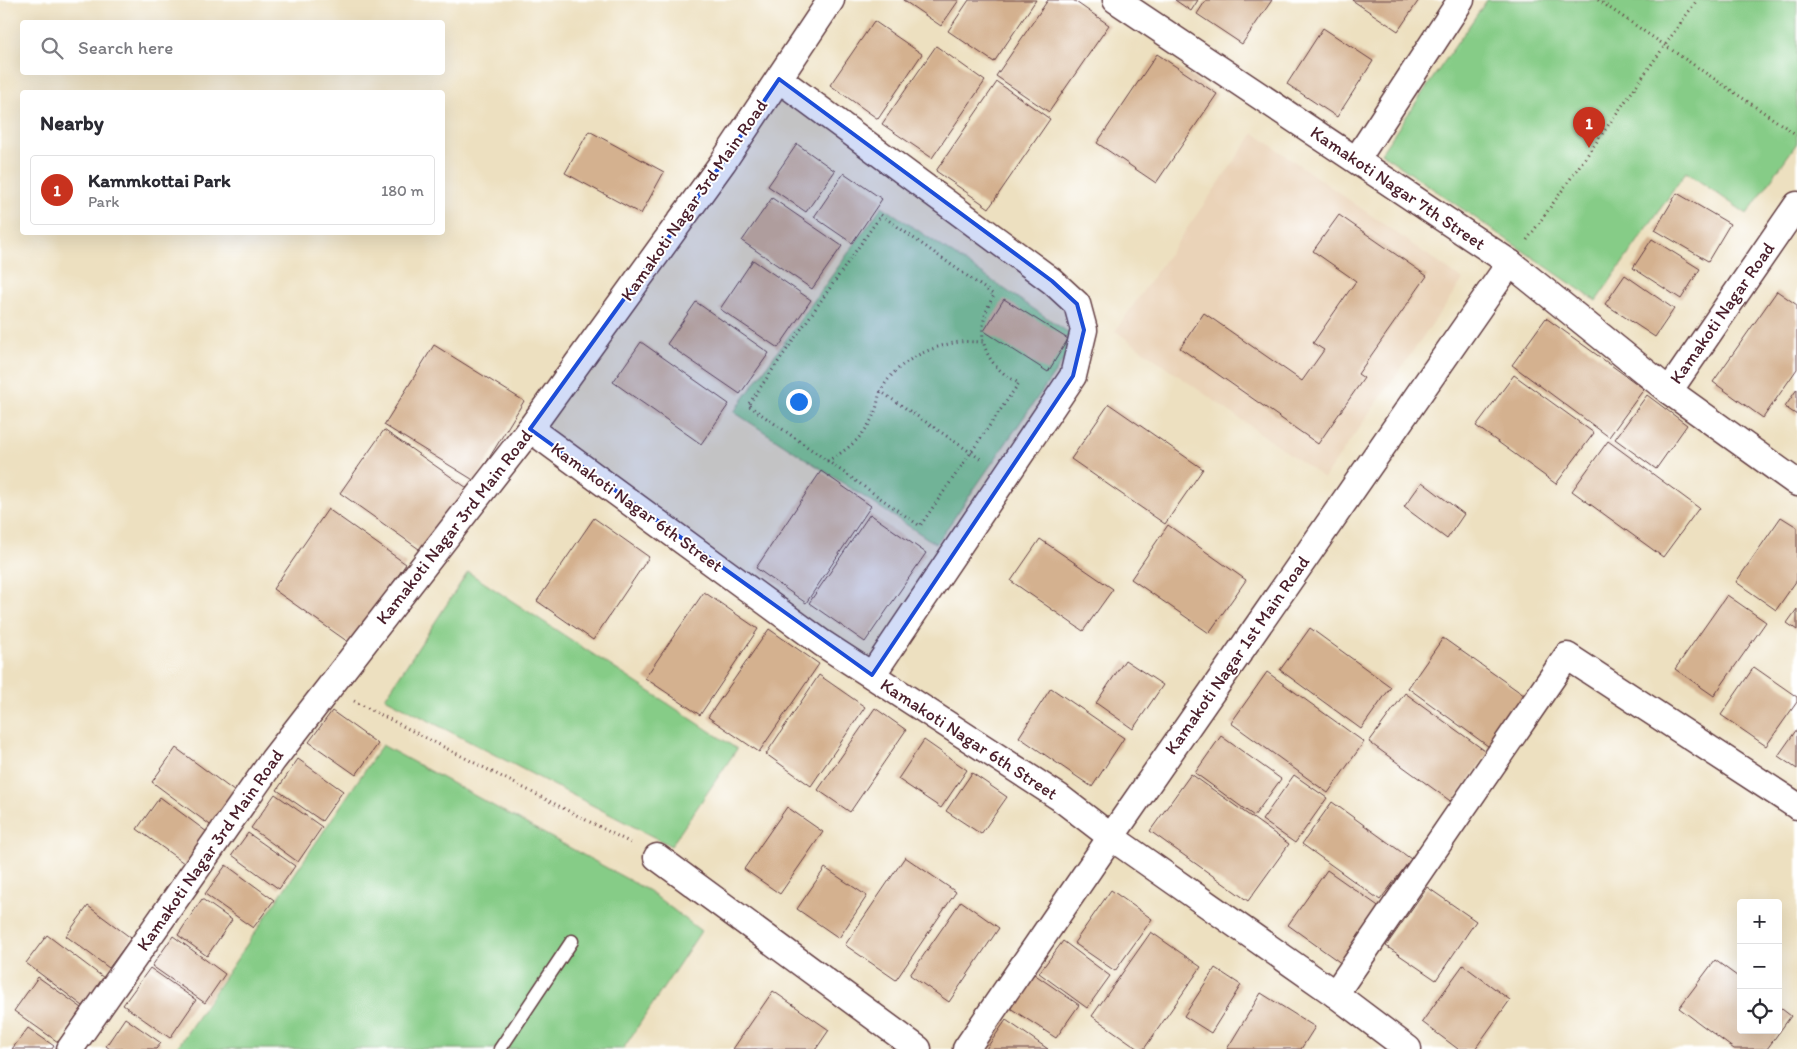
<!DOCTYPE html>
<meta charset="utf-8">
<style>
body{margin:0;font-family:Itim,sans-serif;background:#f7f7f7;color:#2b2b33}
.controls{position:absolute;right:15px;bottom:15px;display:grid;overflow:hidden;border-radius:5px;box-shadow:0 5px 20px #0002}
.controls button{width:45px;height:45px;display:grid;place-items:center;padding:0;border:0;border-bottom:1px solid #e1e1e2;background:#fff;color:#2b2b33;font:25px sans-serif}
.you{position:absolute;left:798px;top:401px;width:18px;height:18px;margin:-12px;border:4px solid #fff;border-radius:50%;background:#1a73e8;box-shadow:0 0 0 8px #1a73e833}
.badge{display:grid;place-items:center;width:32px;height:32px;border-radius:50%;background:#c8321e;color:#fff;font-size:16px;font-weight:700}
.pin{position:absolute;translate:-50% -41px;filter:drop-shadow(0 1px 2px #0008)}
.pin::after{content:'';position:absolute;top:26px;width:18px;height:15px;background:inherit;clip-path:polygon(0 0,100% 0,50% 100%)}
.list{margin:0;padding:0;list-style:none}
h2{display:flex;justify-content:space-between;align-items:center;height:65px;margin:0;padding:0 20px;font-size:21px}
h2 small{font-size:16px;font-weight:400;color:#7c7c81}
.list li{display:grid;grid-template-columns:32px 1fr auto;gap:15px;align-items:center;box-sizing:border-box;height:70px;margin:0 10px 10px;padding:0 10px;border:1px solid #e1e1e2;border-radius:5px}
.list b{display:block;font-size:19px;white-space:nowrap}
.list p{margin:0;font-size:16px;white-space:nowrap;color:#7c7c81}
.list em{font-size:16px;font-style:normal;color:#7c7c81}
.icon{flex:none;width:28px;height:28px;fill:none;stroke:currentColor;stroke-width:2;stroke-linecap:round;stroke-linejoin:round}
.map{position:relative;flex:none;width:1797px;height:1049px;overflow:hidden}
.search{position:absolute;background:#fff;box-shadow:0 5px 20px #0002;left:20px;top:20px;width:425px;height:55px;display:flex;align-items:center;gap:12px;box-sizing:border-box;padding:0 18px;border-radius:5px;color:#7c7c81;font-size:19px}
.panel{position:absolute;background:#fff;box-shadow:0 5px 20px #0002;left:20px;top:90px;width:425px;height:145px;border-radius:5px}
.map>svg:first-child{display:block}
.built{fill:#ead3b8}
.green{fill:#86cc87;stroke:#687659}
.building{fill:#d4b18f}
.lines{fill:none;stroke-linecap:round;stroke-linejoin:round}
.service-casing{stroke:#623c41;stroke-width:15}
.minor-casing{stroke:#623c41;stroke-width:29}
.path{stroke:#623c41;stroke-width:3;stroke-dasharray:1 4;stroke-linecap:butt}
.service{stroke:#fff;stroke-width:12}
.minor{stroke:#fff;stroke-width:26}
.marked{fill:#1d4ed8;fill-opacity:0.2;stroke:#1d4ed8;stroke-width:4;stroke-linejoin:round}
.labels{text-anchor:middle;stroke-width:4;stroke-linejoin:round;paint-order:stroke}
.street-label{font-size:18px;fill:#4a1f2b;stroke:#fff}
</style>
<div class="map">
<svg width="1797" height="1049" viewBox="0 0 1797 1049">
<rect width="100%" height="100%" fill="#fff"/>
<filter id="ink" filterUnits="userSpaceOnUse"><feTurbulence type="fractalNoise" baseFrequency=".02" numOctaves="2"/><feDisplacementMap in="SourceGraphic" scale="10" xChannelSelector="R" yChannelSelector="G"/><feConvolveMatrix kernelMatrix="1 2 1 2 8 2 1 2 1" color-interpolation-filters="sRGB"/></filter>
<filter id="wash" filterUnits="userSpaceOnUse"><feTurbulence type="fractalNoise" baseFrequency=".0096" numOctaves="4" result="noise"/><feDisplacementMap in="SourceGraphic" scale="20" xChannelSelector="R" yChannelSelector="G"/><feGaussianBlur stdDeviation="1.12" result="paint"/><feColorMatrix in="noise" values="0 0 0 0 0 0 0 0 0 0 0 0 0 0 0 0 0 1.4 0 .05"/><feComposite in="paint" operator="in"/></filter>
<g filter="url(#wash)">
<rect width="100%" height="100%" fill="#ede0c0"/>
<polygon class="built" points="1254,133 1463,280 1324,478 1115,331"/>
<g class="green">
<polygon points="1487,0 1797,0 1797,143 1747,214 1686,172 1596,301 1381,153"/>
<polygon points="882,206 1078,339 936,544 734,412"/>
<polygon points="468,572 737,749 671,846 385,698"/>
<polygon points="382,745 649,891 701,931 623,1049 176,1049"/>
</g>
<g id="blocks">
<g class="building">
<polygon points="903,0 959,0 941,26"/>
<polygon points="969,0 1036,0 994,62 948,31"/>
<polygon points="1048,0 1073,0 1109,25 1049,112 996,76"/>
<polygon points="1175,0 1198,0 1191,11"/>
<polygon points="1206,0 1272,0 1242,44 1197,14"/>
<polygon points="1352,0 1419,0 1398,31"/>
<polygon points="874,21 922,54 878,119 830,85"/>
<polygon points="1323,28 1373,61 1337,117 1287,84"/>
<polygon points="936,46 985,81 932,158 882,124"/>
<polygon points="1157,54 1217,94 1156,183 1097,143"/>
<polygon points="997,82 1050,119 989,208 936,171"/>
<polygon points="589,131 664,172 641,214 565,173"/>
<polygon points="797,144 835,171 806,212 768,186"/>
<polygon points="844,173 882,199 852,243 814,217"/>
<polygon points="1677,193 1730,224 1708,261 1655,230"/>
<polygon points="772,198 842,246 812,289 742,241"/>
<polygon points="1339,215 1427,276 1358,374 1364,378 1318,444 1180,348 1204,313 1302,381 1324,350 1313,343 1356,281 1313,251"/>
<polygon points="1652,239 1700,269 1681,299 1633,268"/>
<polygon points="753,260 811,300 778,348 720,309"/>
<polygon points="1625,275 1674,309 1655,337 1605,304"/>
<polygon points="1777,291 1797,305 1797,369 1763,418 1713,382"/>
<polygon points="1004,299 1068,339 1048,372 984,331"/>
<polygon points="696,302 769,353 740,394 667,344"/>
<polygon points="1546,318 1644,389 1609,437 1512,365"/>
<polygon points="641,342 729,404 701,444 613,382"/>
<polygon points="434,345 524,401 475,481 384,425"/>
<polygon points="1514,375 1594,433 1556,484 1476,426"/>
<polygon points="1797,389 1797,415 1785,407"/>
<polygon points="1647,395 1687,425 1656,469 1615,439"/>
<polygon points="1109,404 1203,469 1165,524 1071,459"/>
<polygon points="384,430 470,490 426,554 340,493"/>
<polygon points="1608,441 1699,508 1663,557 1572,491"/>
<polygon points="821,471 871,506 806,603 756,568"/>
<polygon points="1422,482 1464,514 1447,539 1404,507"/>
<polygon points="328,509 406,564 351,644 273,589"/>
<polygon points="870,514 926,553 865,642 809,603"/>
<polygon points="1781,517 1797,527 1797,580 1776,610 1736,582"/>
<polygon points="594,518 649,557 593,640 537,601"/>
<polygon points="1168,525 1246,580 1209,633 1131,579"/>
<polygon points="1040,539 1113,589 1083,631 1011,581"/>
<polygon points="704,592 758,629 700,715 645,678"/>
<polygon points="1727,595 1766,622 1714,696 1675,669"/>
<polygon points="1797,609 1797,630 1787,623"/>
<polygon points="1310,628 1391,687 1361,729 1280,670"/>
<polygon points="769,629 819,664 759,752 708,717"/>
<polygon points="1443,638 1528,698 1492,749 1408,688"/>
<polygon points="1125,660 1163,685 1133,729 1096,703"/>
<polygon points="1754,667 1797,697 1797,702 1766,746 1721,715"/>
<polygon points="1267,672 1364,742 1328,793 1231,723"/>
<polygon points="819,675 865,707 811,786 766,754"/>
<polygon points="1051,688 1124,738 1092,787 1019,737"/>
<polygon points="1405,693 1488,753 1453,803 1369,742"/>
<polygon points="875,708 906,730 850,812 818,790"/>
<polygon points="332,711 378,744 356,775 309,742"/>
<polygon points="1797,729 1797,769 1778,756"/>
<polygon points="1221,736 1281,779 1254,816 1195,773"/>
<polygon points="924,740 967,770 941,808 898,779"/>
<polygon points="176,748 242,797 217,830 152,782"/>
<polygon points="298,759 343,791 322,821 277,790"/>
<polygon points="972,773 1007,797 981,834 946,811"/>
<polygon points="1191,774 1289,844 1248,901 1150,831"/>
<polygon points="1294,775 1327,798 1295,843 1262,820"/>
<polygon points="275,794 322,827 298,862 251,828"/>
<polygon points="160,797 211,835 188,866 137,829"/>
<polygon points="1332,802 1411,859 1380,900 1302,844"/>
<polygon points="787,807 823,832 780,894 744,869"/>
<polygon points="248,833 295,866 279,889 232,855"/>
<polygon points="905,857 956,892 896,980 845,945"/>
<polygon points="226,865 274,900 253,928 205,894"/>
<polygon points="825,868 867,896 839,938 797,909"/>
<polygon points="1327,870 1384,910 1345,966 1288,925"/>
<polygon points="1427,887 1476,921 1436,980 1386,946"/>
<polygon points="1111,890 1152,919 1115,971 1074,943"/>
<polygon points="202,899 232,920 207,956 178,935"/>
<polygon points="961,901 999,928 949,1002 910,975"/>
<polygon points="88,906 131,938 109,968 66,936"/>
<polygon points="1151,932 1201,967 1144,1049 1139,1049 1092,1016"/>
<polygon points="47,935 104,978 83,1006 26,963"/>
<polygon points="173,936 225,974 205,1003 152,966"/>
<polygon points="1063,941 1110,976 1087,1008 1039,973"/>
<polygon points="1715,960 1741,979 1741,1030 1778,1030 1778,1006 1791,1016 1767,1049 1734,1049 1679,1008"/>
<polygon points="1463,965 1510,1000 1475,1049 1458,1049 1422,1022"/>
<polygon points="150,968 196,1000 170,1038 123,1005"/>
<polygon points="1215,968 1241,985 1211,1033 1184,1016"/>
<polygon points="1034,974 1079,1005 1056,1038 1010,1008"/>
<polygon points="38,977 82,1008 58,1042 14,1011"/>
<polygon points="773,991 829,1030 816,1049 733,1049"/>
<polygon points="1261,993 1315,1027 1301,1049 1227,1049"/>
<polygon points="125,1018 161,1043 156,1049 110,1049 106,1046"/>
<polygon points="1006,1020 1048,1049 986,1049"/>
<polygon points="28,1028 54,1046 52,1049 12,1049"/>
</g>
</g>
</g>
<g filter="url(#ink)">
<use href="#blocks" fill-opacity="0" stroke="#623c41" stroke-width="1"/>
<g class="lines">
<defs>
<polyline id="service" points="500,1049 572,941"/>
<g id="minor">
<polyline points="1116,0 1510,263 1669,391"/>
<polyline points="779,79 1052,281 1077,304 1084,330 1073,376 872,675"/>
<polyline points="1357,159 1461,0"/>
<polyline points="1797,205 1669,391 1797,483"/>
<polyline points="530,429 822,643 1059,797 1111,837 1335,994 1408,1049"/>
<polyline points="657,857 918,1049"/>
<polyline points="1335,994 1567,656 1797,806"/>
<polyline points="70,1049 273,760 530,429 723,162 831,0"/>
<polyline points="966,1049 1111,837 1510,263"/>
</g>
</defs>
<use href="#service" class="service-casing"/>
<use href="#minor" class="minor-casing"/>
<g class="path">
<polyline points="1598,0 1797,135"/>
<path d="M881,215L994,295C973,331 981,364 1019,383L920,526L748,405Z"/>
<polyline points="1527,240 1697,0"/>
<polyline points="880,391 982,460"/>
<path d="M827,461C850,449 867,434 876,409C878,403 878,396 881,391C895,362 930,346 960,342C967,341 976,342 983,342"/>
<polyline points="354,701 631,843"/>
</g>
<use href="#service" class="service"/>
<use href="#minor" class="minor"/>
</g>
</g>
<path class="marked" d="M779,79L1052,281L1077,304L1084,330L1073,376L872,675L530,429L723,162Z"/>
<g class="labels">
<g class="street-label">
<text transform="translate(1398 188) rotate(34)" y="6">Kamakoti Nagar 7th Street</text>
<text transform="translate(694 200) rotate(-55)" y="6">Kamakoti Nagar 3rd Main Road</text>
<text transform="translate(1722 313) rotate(-55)" y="6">Kamakoti Nagar Road</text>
<text transform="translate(637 507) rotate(36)" y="6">Kamakoti Nagar 6th Street</text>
<text transform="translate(454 527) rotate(-52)" y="6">Kamakoti Nagar 3rd Main Road</text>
<text transform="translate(1237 655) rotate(-55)" y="6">Kamakoti Nagar 1st Main Road</text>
<text transform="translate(969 739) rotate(33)" y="6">Kamakoti Nagar 6th Street</text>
<text transform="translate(210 850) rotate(-55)" y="6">Kamakoti Nagar 3rd Main Road</text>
</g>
</g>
</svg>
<div class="controls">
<button>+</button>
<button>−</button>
<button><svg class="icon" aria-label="locate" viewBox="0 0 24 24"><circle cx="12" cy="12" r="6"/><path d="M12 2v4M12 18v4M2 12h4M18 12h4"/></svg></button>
</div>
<div class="you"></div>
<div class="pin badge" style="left:1589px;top:148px">1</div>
<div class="search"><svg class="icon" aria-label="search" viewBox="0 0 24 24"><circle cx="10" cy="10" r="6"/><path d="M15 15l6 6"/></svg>Search here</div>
<section class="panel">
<h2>Nearby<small></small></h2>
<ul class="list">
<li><span class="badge">1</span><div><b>Kammkottai Park</b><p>Park</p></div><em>180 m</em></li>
</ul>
</section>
</div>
